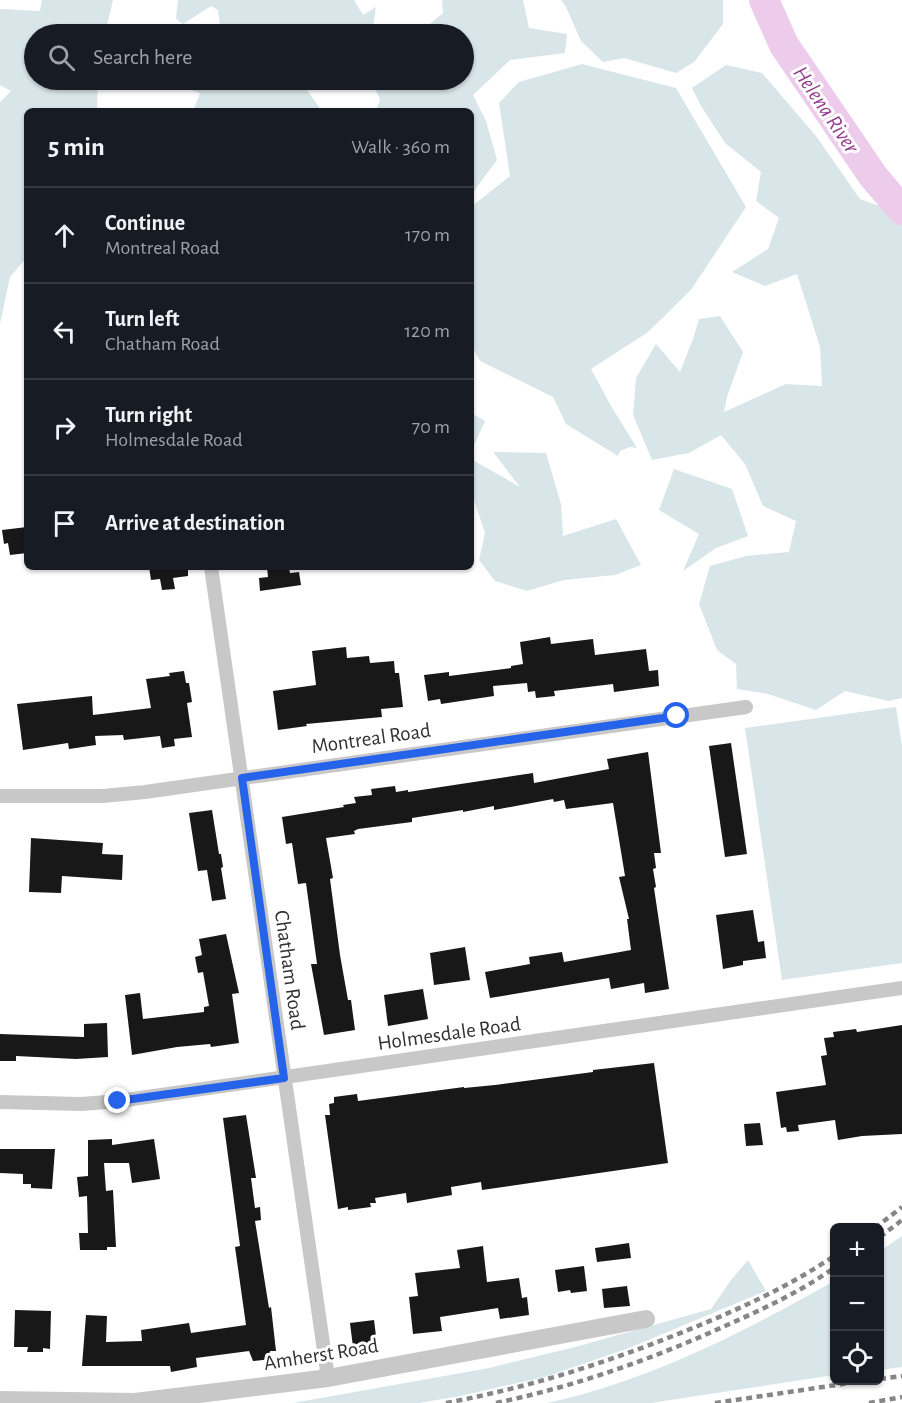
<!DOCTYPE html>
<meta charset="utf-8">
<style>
body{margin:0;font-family:"Alegreya Sans",sans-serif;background:#242831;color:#f1f3f6}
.controls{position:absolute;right:18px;bottom:18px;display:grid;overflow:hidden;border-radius:9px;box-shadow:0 2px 4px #0004}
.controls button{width:54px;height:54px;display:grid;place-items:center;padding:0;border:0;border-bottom:2px solid #363941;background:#171b24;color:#f1f3f6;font:30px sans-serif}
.stop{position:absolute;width:18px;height:18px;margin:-14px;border:4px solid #2563eb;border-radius:50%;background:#fff}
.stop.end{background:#2563eb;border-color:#fff;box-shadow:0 2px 6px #0008}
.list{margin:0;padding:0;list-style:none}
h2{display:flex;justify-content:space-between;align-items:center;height:78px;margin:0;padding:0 24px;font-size:26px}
h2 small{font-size:20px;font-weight:400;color:#9ea1a6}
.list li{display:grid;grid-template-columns:39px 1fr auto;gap:18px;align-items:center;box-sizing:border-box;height:96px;padding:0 24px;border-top:2px solid #363941}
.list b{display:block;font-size:22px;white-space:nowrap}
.list p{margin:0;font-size:20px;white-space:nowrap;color:#9ea1a6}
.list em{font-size:20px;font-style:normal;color:#9ea1a6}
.icon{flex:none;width:33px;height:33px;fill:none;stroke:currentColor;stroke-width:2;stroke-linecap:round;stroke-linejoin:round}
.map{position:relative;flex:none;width:902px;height:1403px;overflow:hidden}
.search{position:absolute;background:#171b24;box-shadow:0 2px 4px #0004;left:24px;top:24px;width:450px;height:66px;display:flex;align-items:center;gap:15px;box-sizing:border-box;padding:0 21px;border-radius:33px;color:#9ea1a6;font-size:22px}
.panel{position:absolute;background:#171b24;box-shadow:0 2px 4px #0004;left:24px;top:108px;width:450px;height:462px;border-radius:9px}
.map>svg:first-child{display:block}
.green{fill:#d9e6e9}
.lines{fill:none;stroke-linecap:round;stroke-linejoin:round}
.river{stroke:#edcbeb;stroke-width:30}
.building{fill:#181818}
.minor{stroke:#c8c8c8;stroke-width:14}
.tertiary{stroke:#c8c8c8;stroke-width:18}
.rail{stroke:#868686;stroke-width:4.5;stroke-dasharray:6 4.5;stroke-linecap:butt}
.route{stroke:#2563eb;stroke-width:8}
.labels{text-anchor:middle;stroke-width:6;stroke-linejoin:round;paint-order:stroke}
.street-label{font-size:21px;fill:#313131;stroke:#fff}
.water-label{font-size:22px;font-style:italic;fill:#953d8e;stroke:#fff}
</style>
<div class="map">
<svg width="902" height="1403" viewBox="0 0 902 1403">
<rect width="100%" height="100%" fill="#fff"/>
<g class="green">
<polygon points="42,0 113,0 105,34 34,34 34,80 98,80 97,107 100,111 27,111 27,257 10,277 0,324 0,102 11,91 0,85 0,9 40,11"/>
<polygon points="178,0 354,0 363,15 376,7 372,34 221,34 218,10 211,6 183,24 176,19"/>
<polygon points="442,0 523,0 529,28 567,34 565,53 510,60 473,95 486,121 497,160 471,195 471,111 376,111 380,99 371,80 464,80 464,34 418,34 443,13"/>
<polygon points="561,0 723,0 723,24 694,62 676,73 624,58 603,62 581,41 566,7"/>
<polygon points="582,64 676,88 746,207 691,290 648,332 591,369 611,406 637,448 630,447 620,451 618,456 566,424 553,397 480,361 471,344 471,207 510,176 499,103 519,82"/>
<polygon points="726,65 762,73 816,136 860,199 902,214 902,698 889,701 845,691 816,710 768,694 737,689 736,664 717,650 699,604 710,566 746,556 789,552 796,521 763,506 745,464 721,435 689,453 652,460 633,415 636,378 656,344 680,372 693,339 699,319 720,316 743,352 727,397 724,412 786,384 822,386 820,347 797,274 765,286 732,272 768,249 779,218 756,201 761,172 725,143 701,106 692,88"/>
<polygon points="179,80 302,80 303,84 321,110 345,108 346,111 193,111 200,93 182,87"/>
<polygon points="475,415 485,421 471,452 471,416"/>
<polygon points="493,452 546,453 561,504 563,536 616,519 641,565 615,575 564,580 527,591 495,581 479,560 485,533 474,500 471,499 471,459 520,487"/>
<polygon points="674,469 732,489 748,536 716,548 683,571 699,534 659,510"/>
<polygon points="896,707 902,746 902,963 782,980 745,728"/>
<polygon points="902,1236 902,1367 880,1370 880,1251"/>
<polygon points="748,1260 766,1291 629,1348 545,1377 460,1396 419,1403 293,1403 489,1368 575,1347 711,1309 731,1280"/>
<path d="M834,1281V1375L651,1403H547C649,1381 744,1332 834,1281Z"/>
</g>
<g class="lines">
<polyline class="river" points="764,0 784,45 873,176 902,210"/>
</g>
<g class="building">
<polygon points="27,527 27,553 10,555 8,543 4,544 2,530"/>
<polygon points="149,567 188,567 188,576 173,578 175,589 162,590 160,579 151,580"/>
<polygon points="267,567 289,567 290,573 299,572 301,585 260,591 259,578 268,577"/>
<polygon points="550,637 551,644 593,639 595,655 646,649 649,671 658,670 659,686 614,692 613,684 554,691 555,696 536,698 535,691 528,692 527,683 493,686 494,696 441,704 440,699 428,701 424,675 449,672 449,676 511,668 511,666 523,664 520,642"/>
<polygon points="346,647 347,658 369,656 370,663 394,661 395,673 399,673 403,707 381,709 382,717 306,724 307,726 278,730 273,691 316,685 312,651"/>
<polygon points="184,671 186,683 189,683 192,702 187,703 192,737 174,739 175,746 162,748 160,736 124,740 123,735 95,736 96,745 69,749 68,743 23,750 17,704 92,696 93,715 151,708 146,679 170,676 169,673"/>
<polygon points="731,743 747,854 725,857 709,746"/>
<polygon points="648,752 661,853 654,853 656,868 653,869 656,887 654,888 669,989 645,993 644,983 611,989 609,978 490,998 485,972 530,964 529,957 562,952 564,962 631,950 627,919 629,919 619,877 625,876 613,803 566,809 564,800 554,802 553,799 494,810 494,806 463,812 463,810 412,818 412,822 358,829 354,831 355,834 326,838 333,878 330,879 340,955 348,1000 351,1000 355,1030 324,1035 311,964 317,964 306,883 298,884 292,843 286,844 282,817 344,807 343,805 356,803 354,797 372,795 371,789 395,786 396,792 408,790 408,792 533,773 534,783 609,769 607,759"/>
<polygon points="212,810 219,854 221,854 223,867 221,868 226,899 212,901 207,870 198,871 189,813"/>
<polygon points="31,838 103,843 102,854 123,855 122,880 62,876 61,893 29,892"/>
<polygon points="753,910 758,942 764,941 766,958 743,961 743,965 723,969 716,915"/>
<polygon points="226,934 239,993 232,994 239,1043 211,1047 210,1044 177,1047 132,1055 125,995 140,993 143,1019 204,1012 204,1007 209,1006 203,972 198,973 195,957 202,955 199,939"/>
<polygon points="465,947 470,980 434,985 430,953"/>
<polygon points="423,989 428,1019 388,1026 384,995"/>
<polygon points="107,1023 108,1057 76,1059 16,1056 16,1061 0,1061 0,1034 84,1037 84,1024"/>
<polygon points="902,1025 902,1134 862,1136 838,1140 835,1120 798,1125 799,1131 787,1132 786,1127 781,1128 776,1092 826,1085 821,1056 827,1055 824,1038 834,1037 833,1032 856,1029 857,1032"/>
<polygon points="654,1063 668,1163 482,1190 481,1182 451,1187 452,1195 407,1203 406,1193 375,1198 376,1203 370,1203 371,1207 348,1210 348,1207 338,1209 325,1115 330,1115 329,1104 334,1103 334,1097 357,1094 358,1101 464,1087 464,1088 495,1085 593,1072 593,1070"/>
<polygon points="246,1115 256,1178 251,1178 255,1208 260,1207 261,1220 255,1221 269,1308 271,1307 276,1351 270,1351 271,1359 253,1361 249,1351 196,1358 197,1367 171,1372 170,1366 82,1366 86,1315 107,1316 106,1342 142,1341 141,1330 189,1323 191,1333 246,1325 235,1247 240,1246 223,1118"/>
<polygon points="760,1123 763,1145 746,1146 744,1124"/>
<polygon points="112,1139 112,1145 154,1139 160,1179 132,1183 129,1163 104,1163 106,1191 113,1190 116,1247 107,1247 107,1250 80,1250 79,1233 88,1233 87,1196 79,1197 77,1177 88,1176 88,1140"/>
<polygon points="0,1149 55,1149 52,1189 31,1188 31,1184 23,1184 23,1174 0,1173"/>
<polygon points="629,1243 631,1258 597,1262 595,1248"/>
<polygon points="483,1246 487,1282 519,1278 522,1298 527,1297 529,1315 500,1319 498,1308 440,1317 442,1331 413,1334 409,1297 418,1296 415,1273 460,1268 457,1250"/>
<polygon points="584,1266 587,1291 571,1293 570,1290 558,1292 555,1270"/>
<polygon points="627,1286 630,1306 604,1308 602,1289"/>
<polygon points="15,1310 51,1311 50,1349 43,1348 43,1352 27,1352 28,1347 14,1347"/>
<polygon points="374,1320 377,1344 353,1347 350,1323"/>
</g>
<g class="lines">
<g class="minor">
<polyline points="211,567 328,1378"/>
<polyline points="0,796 103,796 145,792 746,707"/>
<polyline points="0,1102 81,1104 119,1101 902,988"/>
</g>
<polyline class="tertiary" points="0,1400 135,1402 328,1378 646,1319"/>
<g class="rail">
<polyline points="875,1228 902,1207"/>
<polyline points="880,1237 902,1220"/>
<polyline points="880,1379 902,1376"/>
<path d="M446,1403C530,1387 603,1364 683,1332C735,1311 787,1288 834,1256"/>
<path d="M496,1403C576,1386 650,1360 725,1326C763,1309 800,1292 834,1268"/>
<polyline points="715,1403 870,1380"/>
<polyline points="869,1403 902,1397"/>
</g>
</g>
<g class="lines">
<polyline class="route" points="118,1101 284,1078 242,778 677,716"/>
</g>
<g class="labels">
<g class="street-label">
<text transform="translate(371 738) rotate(-8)" y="7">Montreal Road</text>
<text transform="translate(290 970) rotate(82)" y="7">Chatham Road</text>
<text transform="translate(449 1033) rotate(-8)" y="7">Holmesdale Road</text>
<text transform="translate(321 1354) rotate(-9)" y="7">Amherst Road</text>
</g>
<g class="water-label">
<text transform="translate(827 109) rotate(56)" y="8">Helena River</text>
</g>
</g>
</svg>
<div class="controls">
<button>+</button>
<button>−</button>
<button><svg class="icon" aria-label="locate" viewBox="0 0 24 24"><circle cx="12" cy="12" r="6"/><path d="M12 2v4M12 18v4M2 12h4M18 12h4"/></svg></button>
</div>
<div class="stop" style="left:677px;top:716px"></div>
<div class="stop end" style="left:118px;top:1101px"></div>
<div class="search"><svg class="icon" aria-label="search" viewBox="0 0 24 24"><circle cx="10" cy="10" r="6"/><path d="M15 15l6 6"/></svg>Search here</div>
<section class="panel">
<h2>5 min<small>Walk · 360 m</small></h2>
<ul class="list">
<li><svg class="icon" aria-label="ahead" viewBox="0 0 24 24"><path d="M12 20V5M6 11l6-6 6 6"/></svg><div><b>Continue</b><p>Montreal Road</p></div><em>170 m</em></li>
<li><svg class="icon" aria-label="left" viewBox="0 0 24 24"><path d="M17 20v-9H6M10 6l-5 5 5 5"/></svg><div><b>Turn left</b><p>Chatham Road</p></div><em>120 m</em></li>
<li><svg class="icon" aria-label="right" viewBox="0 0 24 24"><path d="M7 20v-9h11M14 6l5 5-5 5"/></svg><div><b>Turn right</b><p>Holmesdale Road</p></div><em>70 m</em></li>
<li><svg class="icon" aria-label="arrive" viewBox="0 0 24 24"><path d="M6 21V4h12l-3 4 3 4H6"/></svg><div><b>Arrive at destination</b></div></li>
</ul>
</section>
</div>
